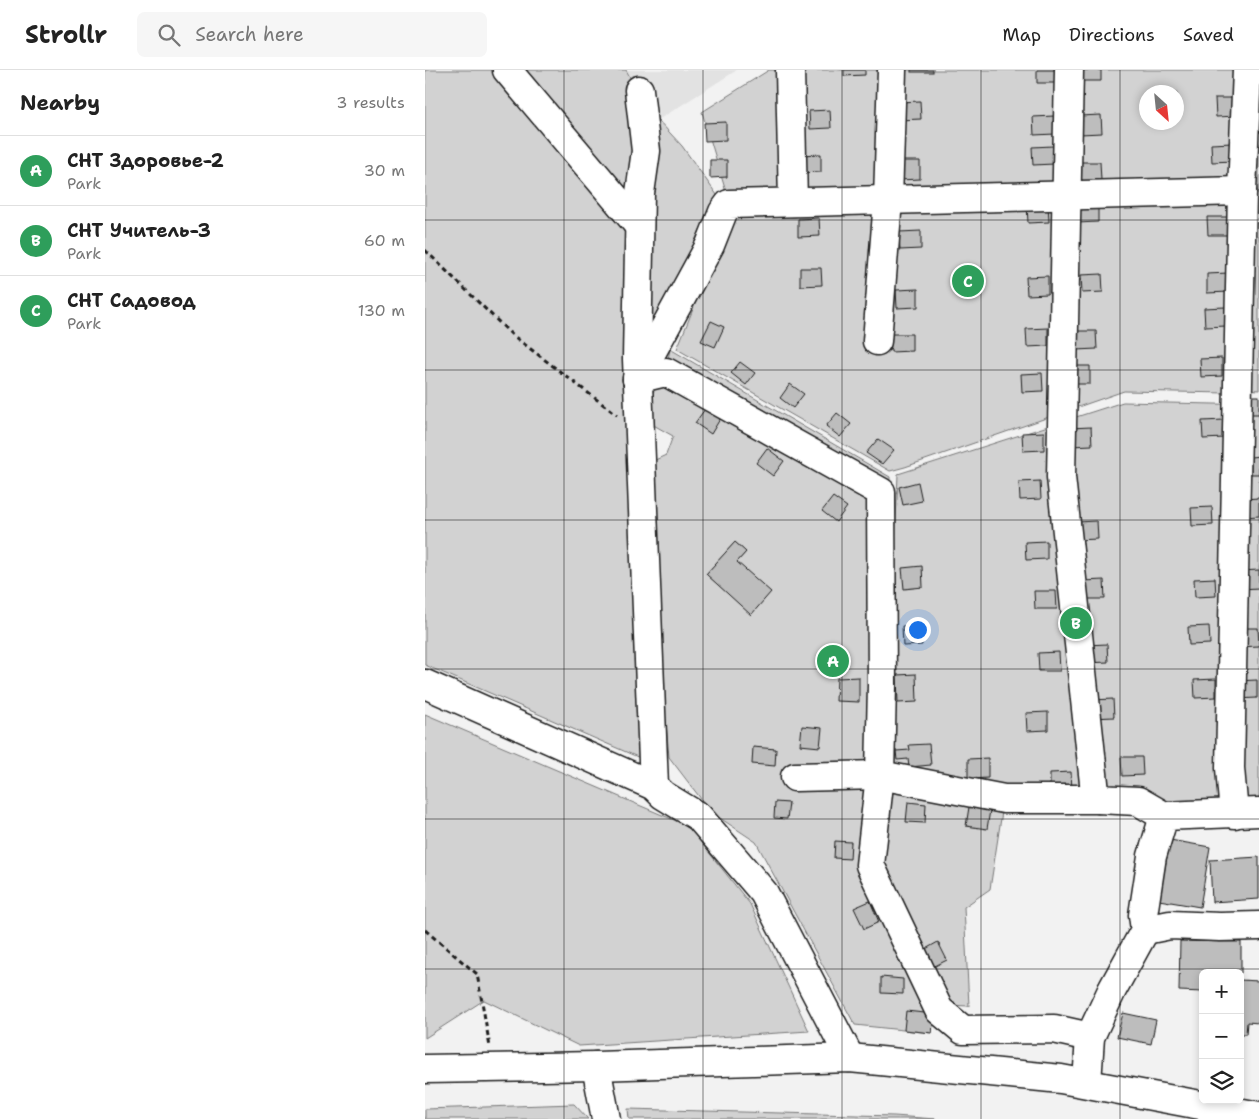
<!DOCTYPE html>
<meta charset="utf-8">
<style>
body{margin:0;font-family:"Shantell Sans",sans-serif;background:#f6f6f6;color:#222}
.controls{position:absolute;right:15px;bottom:15px;display:grid;overflow:hidden;border-radius:8px;box-shadow:0 2px 8px #0003}
.controls button{width:45px;height:45px;display:grid;place-items:center;padding:0;border:0;border-bottom:1px solid #e0e0e0;background:#fff;color:#222;font:25px sans-serif}
.compass{position:absolute;left:714px;top:15px;width:45px;height:45px;border-radius:50%;background:#fff;box-shadow:0 2px 8px #0003;rotate:153deg}
.you{position:absolute;left:492px;top:559px;width:18px;height:18px;margin:-12px;border:4px solid #fff;border-radius:50%;background:#1a73e8;box-shadow:0 0 0 8px #1a73e833}
.badge{display:grid;place-items:center;width:32px;height:32px;border-radius:50%;background:#0b8043;color:#fff;font-size:16px;font-weight:700}
.pin{position:absolute;translate:-50% -50%;border:2px solid #fff;box-shadow:0 1px 5px #0006}
.list{margin:0;padding:0;list-style:none}
h2{display:flex;justify-content:space-between;align-items:center;height:65px;margin:0;padding:0 20px;font-size:21px}
h2 small{font-size:16px;font-weight:400;color:#767676}
.list li{display:grid;grid-template-columns:32px 1fr auto;gap:15px;align-items:center;box-sizing:border-box;height:70px;padding:0 20px;border-top:1px solid #e0e0e0}
.list b{display:block;font-size:19px;white-space:nowrap}
.list p{margin:0;font-size:16px;white-space:nowrap;color:#767676}
.list em{font-size:16px;font-style:normal;color:#767676}
.icon{flex:none;width:28px;height:28px;fill:none;stroke:currentColor;stroke-width:2;stroke-linecap:round;stroke-linejoin:round}
.map{position:relative;flex:none;width:834px;height:1049px;overflow:hidden}
header{display:flex;align-items:center;gap:30px;box-sizing:border-box;height:70px;padding:0 25px;background:#fff;border-bottom:1px solid #e0e0e0}
header strong{font-size:24px}
nav{display:flex;gap:28px;margin-inline-start:auto;font-size:18px}
.search{width:350px;height:45px;background:#f6f6f6;display:flex;align-items:center;gap:12px;box-sizing:border-box;padding:0 18px;border-radius:8px;color:#767676;font-size:19px}
main{display:flex}
aside{flex:1;background:#fff}
.map>svg:first-child{display:block}
.built{fill:#e2e2e2}
.green{fill:#d2d2d2;stroke:#777;fill-rule:evenodd}
.building{fill:#bdbdbd;stroke:#1c1c1c}
.lines{fill:none;stroke-linecap:round;stroke-linejoin:round}
.minor-casing{stroke:#1c1c1c;stroke-width:31}
.major-casing{stroke:#1c1c1c;stroke-width:31}
.path{stroke:#1c1c1c;stroke-width:3;stroke-dasharray:5 4;stroke-linecap:butt}
.minor{stroke:#fff;stroke-width:28}
.major{stroke:#fff;stroke-width:28}
.grid{fill:none;stroke:#1c1c1c;stroke-width:1;stroke-opacity:0.55}
</style>
<header>
<strong>Strollr</strong>
<div class="search"><svg class="icon" aria-label="search" viewBox="0 0 24 24"><circle cx="10" cy="10" r="6"/><path d="M15 15l6 6"/></svg>Search here</div>
<nav><a>Map</a><a>Directions</a><a>Saved</a></nav>
</header>
<main>
<aside>
<h2>Nearby<small>3 results</small></h2>
<ul class="list">
<li><span class="badge" style="background:#2e9e5b">A</span><div><b>СНТ Здоровье-2</b><p>Park</p></div><em>30 m</em></li>
<li><span class="badge" style="background:#2e9e5b">B</span><div><b>СНТ Учитель-3</b><p>Park</p></div><em>60 m</em></li>
<li><span class="badge" style="background:#2e9e5b">C</span><div><b>СНТ Садовод</b><p>Park</p></div><em>130 m</em></li>
</ul>
</aside>
<div class="map">
<svg width="834" height="1049" viewBox="0 0 834 1049">
<rect width="100%" height="100%" fill="#f2f2f2"/>
<filter id="ink" filterUnits="userSpaceOnUse"><feTurbulence type="fractalNoise" baseFrequency=".02" numOctaves="2"/><feDisplacementMap in="SourceGraphic" scale="10" xChannelSelector="R" yChannelSelector="G"/><feConvolveMatrix kernelMatrix="1 2 1 2 8 2 1 2 1" color-interpolation-filters="sRGB"/></filter>
<g filter="url(#ink)">
<polygon class="built" points="201,0 312,0 233,50"/>
<g class="green">
<polygon points="0,0 201,0 205,7 214,81 215,688 0,595"/>
<path d="M344,0H815L802,323L699,321L480,397L465,401L252,279L307,142L277,42ZM722,22H752V52H722Z"/>
<polygon points="834,0 834,149 824,148"/>
<polygon points="233,50 257,76 292,125 272,166 224,281 228,84"/>
<polygon points="825,153 834,153 834,320 820,319"/>
<path d="M245,279L465,407L462,667L473,404L698,332L834,335V733L813,739L681,726L579,729L565,819L539,837L544,936L520,935L509,944L507,963L430,955L331,772L286,742L244,687L236,595L228,391L241,385L248,366L225,353L227,326L239,295L241,300ZM310,472L321,482L312,492L326,544L281,504Z"/>
<polygon points="0,644 263,756 325,834 384,961 154,976 59,930 0,968"/>
<polygon points="149,1034 163,1049 0,1049 0,1039"/>
<polygon points="203,1039 469,1046 511,1049 204,1049"/>
</g>
<g class="building">
<polygon points="419,0 440,0 440,5 419,6"/>
<rect x="486" y="0" width="22" height="2"/>
<polygon points="612,0 633,0 634,13 612,13"/>
<polygon points="654,0 676,0 676,11 655,11"/>
<polygon points="790,28 812,28 812,46 791,47"/>
<polygon points="495,31 496,49 474,50 474,32"/>
<polygon points="405,40 406,58 385,59 384,41"/>
<polygon points="676,45 677,63 655,64 655,46"/>
<polygon points="629,46 630,64 609,65 608,47"/>
<polygon points="301,52 301,70 280,71 279,53"/>
<polygon points="807,73 808,91 787,92 786,74"/>
<polygon points="628,76 629,94 608,95 607,77"/>
<polygon points="396,84 396,102 375,103 374,85"/>
<polygon points="285,90 302,90 302,107 285,108"/>
<polygon points="473,91 495,91 495,109 474,110"/>
<polygon points="654,92 675,92 676,110 655,111"/>
<polygon points="623,134 624,152 603,153 602,135"/>
<polygon points="673,134 673,152 652,153 651,135"/>
<polygon points="782,147 804,147 804,165 783,165"/>
<polygon points="394,148 395,166 373,167 373,149"/>
<polygon points="496,161 496,179 475,180 474,162"/>
<polygon points="375,198 396,198 397,215 375,216"/>
<polygon points="803,203 804,222 782,223 782,204"/>
<polygon points="677,204 678,222 657,223 656,205"/>
<polygon points="623,206 623,224 602,225 601,207"/>
<polygon points="493,219 493,237 472,238 471,220"/>
<polygon points="800,237 801,256 780,257 779,238"/>
<polygon points="286,251 299,257 290,277 276,271"/>
<polygon points="623,258 623,276 602,277 601,259"/>
<polygon points="650,261 671,261 672,279 651,280"/>
<polygon points="465,264 487,264 487,281 466,282"/>
<polygon points="797,288 797,306 776,307 775,289"/>
<polygon points="315,292 330,303 321,315 306,303"/>
<polygon points="643,296 665,296 665,314 644,314"/>
<polygon points="617,303 618,321 597,322 596,304"/>
<polygon points="365,314 379,324 368,338 355,328"/>
<rect x="822" y="326" width="12" height="18"/>
<polygon points="280,339 295,349 286,364 270,353"/>
<polygon points="412,343 426,354 415,367 401,356"/>
<polygon points="799,350 799,368 778,369 777,351"/>
<polygon points="666,357 667,375 646,376 645,358"/>
<polygon points="619,362 619,380 598,381 597,363"/>
<polygon points="453,369 469,380 457,394 441,383"/>
<polygon points="342,378 359,391 348,406 331,393"/>
<polygon points="834,386 834,404 826,404 826,387"/>
<polygon points="615,411 616,429 595,430 594,412"/>
<polygon points="493,412 497,431 478,435 474,417"/>
<polygon points="408,427 422,437 411,452 397,441"/>
<polygon points="834,428 834,446 819,447 818,429"/>
<polygon points="787,437 788,455 767,456 766,438"/>
<polygon points="672,451 673,469 651,470 651,452"/>
<polygon points="622,471 622,489 601,490 600,472"/>
<polygon points="310,472 321,482 312,492 346,522 326,545 281,504"/>
<polygon points="497,496 498,517 479,519 477,498"/>
<polygon points="834,500 834,518 815,519 815,501"/>
<polygon points="790,508 791,526 770,527 769,509"/>
<polygon points="679,510 680,529 658,529 658,511"/>
<polygon points="609,521 631,521 632,539 610,539"/>
<polygon points="496,555 497,575 478,576 477,556"/>
<polygon points="784,556 785,574 764,575 763,557"/>
<polygon points="812,558 833,558 834,576 813,577"/>
<polygon points="682,574 683,592 661,593 661,575"/>
<polygon points="634,582 635,601 614,601 613,583"/>
<polygon points="491,604 492,632 473,633 472,605"/>
<polygon points="434,607 434,632 411,631 412,608"/>
<polygon points="791,609 791,627 770,628 769,610"/>
<polygon points="832,610 832,628 811,629 810,611"/>
<polygon points="688,629 689,647 667,648 667,630"/>
<polygon points="623,642 623,660 602,661 601,643"/>
<polygon points="377,656 397,658 395,677 375,675"/>
<polygon points="504,674 506,695 484,697 483,689 472,690 471,681 485,680 484,675"/>
<polygon points="328,677 351,679 350,696 327,694"/>
<polygon points="696,687 717,687 718,705 697,706"/>
<polygon points="563,688 563,708 543,709 543,689"/>
<polygon points="646,702 647,720 625,721 625,703"/>
<polygon points="350,732 364,733 362,749 349,748"/>
<polygon points="483,732 501,734 500,753 481,752"/>
<polygon points="544,737 565,740 562,759 541,756"/>
<polygon points="745,770 785,777 775,837 734,830"/>
<polygon points="410,771 426,772 425,789 409,788"/>
<polygon points="834,787 834,829 787,832 785,790"/>
<polygon points="445,831 454,852 439,859 429,838"/>
<polygon points="755,871 816,872 816,903 778,903 778,922 754,921"/>
<polygon points="513,872 522,890 506,898 497,881"/>
<polygon points="456,907 478,909 478,924 456,923"/>
<polygon points="815,910 834,911 834,953 822,952 821,964 815,964"/>
<polygon points="481,941 509,944 507,963 479,960"/>
<polygon points="698,943 731,950 726,974 692,967"/>
</g>
<g class="lines">
<defs>
<g id="minor">
<polyline points="82,0 214,156"/>
<polyline points="365,0 368,132"/>
<polyline points="644,0 636,407 670,722 673,729 713,731 739,746"/>
<polyline points="214,20 221,81 215,123 212,289 229,716"/>
<polyline points="452,271 463,130 467,0"/>
<polyline points="212,309 241,302 456,422 457,615 455,705 445,795 514,940 538,960 629,959 665,967"/>
<polyline points="212,309 285,175 298,142 304,134 817,121"/>
<polyline points="0,614 229,716 238,725 274,747 339,823 425,988"/>
<polyline points="370,707 455,705 579,729 673,729"/>
<polyline points="809,744 805,698 817,121 822,0"/>
<polyline points="720,860 745,855 795,857 834,856"/>
<polyline points="171,996 181,1049"/>
<polyline points="662,1013 665,967 687,920 720,860 718,845 727,786 739,746 834,742"/>
</g>
<polyline id="major" points="0,999 171,996 425,988 636,1009 834,1046"/>
</defs>
<use href="#minor" class="minor-casing"/>
<use href="#major" class="major-casing"/>
<g class="path">
<polyline points="0,180 86,264 192,345"/>
<polyline points="0,860 52,904 65,977"/>
</g>
<use href="#minor" class="minor"/>
<use href="#major" class="major"/>
</g>
</g>
<path class="grid" d="M139,0V1049M278,0V1049M417,0V1049M556,0V1049M695,0V1049M0,150H834M0,300H834M0,450H834M0,599H834M0,749H834M0,899H834"/>
</svg>
<div class="controls">
<button>+</button>
<button>−</button>
<button><svg class="icon" aria-label="layers" viewBox="0 0 24 24"><path d="M12 4l9 5-9 5-9-5zM3 14l9 5 9-5"/></svg></button>
</div>
<svg class="compass" viewBox="-18 -18 36 36"><path d="M0-13l5 13h-10z" fill="#e53935"/><path d="M0 13l5-13h-10z" fill="#767676"/></svg>
<div class="you"></div>
<div class="pin badge" style="left:408px;top:591px;background:#2e9e5b">A</div>
<div class="pin badge" style="left:651px;top:553px;background:#2e9e5b">B</div>
<div class="pin badge" style="left:543px;top:211px;background:#2e9e5b">C</div>
</div>
</main>
